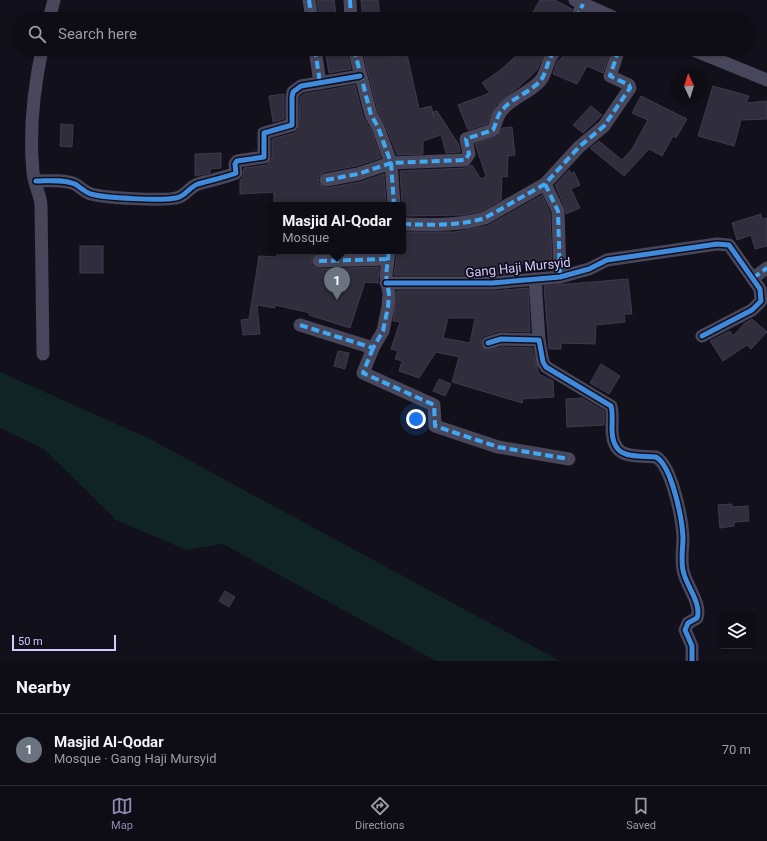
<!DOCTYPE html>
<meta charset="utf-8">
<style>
body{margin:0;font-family:Roboto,sans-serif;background:#1c1a22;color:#f1f3f6}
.controls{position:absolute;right:12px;bottom:12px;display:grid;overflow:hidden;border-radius:4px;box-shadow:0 1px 3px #0004}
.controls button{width:36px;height:36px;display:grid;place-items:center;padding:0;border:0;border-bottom:1px solid #2e2c34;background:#0e0c14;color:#f1f3f6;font:20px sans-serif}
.compass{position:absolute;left:671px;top:68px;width:36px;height:36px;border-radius:50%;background:#0e0c14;box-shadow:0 1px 3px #0004;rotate:356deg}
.scale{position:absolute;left:12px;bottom:10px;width:104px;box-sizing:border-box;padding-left:4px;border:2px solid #d3cbfd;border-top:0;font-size:11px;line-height:14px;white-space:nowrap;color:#d3cbfd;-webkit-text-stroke:3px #100d1d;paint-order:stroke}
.you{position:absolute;left:416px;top:419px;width:14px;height:14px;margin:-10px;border:3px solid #fff;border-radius:50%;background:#1a73e8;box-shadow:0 0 0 6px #1a73e833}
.badge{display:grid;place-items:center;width:26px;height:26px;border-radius:50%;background:#8f8aae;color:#fff;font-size:13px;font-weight:700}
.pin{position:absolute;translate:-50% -33px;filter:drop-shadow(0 1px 2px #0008)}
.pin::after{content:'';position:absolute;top:21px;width:14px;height:12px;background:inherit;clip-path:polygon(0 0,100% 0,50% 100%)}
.popup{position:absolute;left:268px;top:202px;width:138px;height:52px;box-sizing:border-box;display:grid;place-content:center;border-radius:4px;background:#0e0c14;filter:drop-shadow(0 1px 3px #0005);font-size:13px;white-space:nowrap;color:#9b9ba0}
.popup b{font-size:15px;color:#f1f3f6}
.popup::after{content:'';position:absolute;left:50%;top:100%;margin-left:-8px;border:8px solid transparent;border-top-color:#0e0c14}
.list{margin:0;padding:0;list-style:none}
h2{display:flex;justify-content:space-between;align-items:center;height:52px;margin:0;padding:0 16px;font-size:17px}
h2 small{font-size:13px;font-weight:400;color:#9b9ba0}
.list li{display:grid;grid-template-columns:26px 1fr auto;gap:12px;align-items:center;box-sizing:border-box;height:72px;padding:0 16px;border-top:1px solid #2e2c34}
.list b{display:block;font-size:15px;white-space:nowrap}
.list p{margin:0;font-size:13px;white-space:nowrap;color:#9b9ba0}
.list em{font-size:13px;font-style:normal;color:#9b9ba0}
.icon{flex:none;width:22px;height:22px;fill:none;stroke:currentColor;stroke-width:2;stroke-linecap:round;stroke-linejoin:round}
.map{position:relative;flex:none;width:767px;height:661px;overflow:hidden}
.search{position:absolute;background:#0e0c14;box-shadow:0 1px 3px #0004;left:12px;right:12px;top:12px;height:44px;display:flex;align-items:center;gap:10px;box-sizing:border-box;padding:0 14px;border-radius:22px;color:#9b9ba0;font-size:15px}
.sheet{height:124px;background:#0e0c14}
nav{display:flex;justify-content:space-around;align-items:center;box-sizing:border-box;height:56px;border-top:1px solid #2e2c34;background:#0e0c14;font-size:11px;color:#9b9ba0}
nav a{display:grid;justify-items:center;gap:2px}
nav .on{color:#8f8aae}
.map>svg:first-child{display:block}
.green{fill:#102425}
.building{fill:#302e3c;stroke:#3e3a4e;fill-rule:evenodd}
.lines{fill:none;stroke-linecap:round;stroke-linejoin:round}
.street{stroke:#48465a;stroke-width:13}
.quiet{stroke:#3fa9f5;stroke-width:4;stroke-dasharray:8 4;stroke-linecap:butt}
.cycleway-casing{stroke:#100d1d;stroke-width:8}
.cycleway{stroke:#408adc;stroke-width:5}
.labels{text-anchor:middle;stroke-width:3.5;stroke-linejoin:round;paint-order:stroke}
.street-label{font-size:13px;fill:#d3cbfd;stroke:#100d1d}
</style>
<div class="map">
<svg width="767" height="661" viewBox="0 0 767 661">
<rect width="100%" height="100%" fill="#12101a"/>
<polygon class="green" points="0,372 150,439 560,661 436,661 223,544 186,550 116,520 44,449 0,428"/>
<g class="building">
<polygon points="317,0 334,0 337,19 320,19"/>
<polygon points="361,0 378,0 380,19 363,19"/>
<polygon points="540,0 555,0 572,9 568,19 529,19"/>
<polygon points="325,49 346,49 351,69 329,73"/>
<polygon points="362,49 389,49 390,57 407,54 419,109 431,106 434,117 433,112 437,111 459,145 460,152 446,153 441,135 423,141 423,154 397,155 385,124 378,112"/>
<polygon points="523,49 546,49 537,70 520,86 496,105 487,124 468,130 458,105 490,93 482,83 503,68"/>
<polygon points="567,49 611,49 603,73 587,66 577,84 553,74 557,62 566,53"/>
<polygon points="355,85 363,117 371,130 381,158 356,166 324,172 319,177 318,182 323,187 327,188 360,182 384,174 386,205 274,205 274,192 240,194 240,180 243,177 244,168 267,165 272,157 272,139 294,133 299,129 300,97 304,94"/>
<polygon points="713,86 749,96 746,103 767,101 767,119 741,120 734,146 698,136"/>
<polygon points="284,94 284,119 273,122 269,96"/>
<polygon points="641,96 687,119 676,138 673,136 662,156 649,149 624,176 590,148 599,141 622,160 632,149 648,120 632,113"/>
<polygon points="591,106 602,115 583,133 573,125"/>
<polygon points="61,124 73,125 72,147 60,146"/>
<polygon points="512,127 515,155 508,156 507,177 502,176 501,200 482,211 464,215 403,216 400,171 465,168 472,165 481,179 486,176 475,144 498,136 502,128"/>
<polygon points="221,153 221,168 210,169 210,173 195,176 195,154"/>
<polygon points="569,170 571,174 574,172 580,185 571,189 580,208 566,214 565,208 555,185"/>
<polygon points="542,195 550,213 552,264 519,264 520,273 492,275 394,275 397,251 403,251 403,232 455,232 487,226"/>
<polygon points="761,214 762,219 767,218 767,246 755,249 751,235 737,240 732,223"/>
<rect x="80" y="246" width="23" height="27"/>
<polygon points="277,251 381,251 319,253 312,258 312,266 319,269 379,267 378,283 365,282 350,328 309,315 310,313 275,305 275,308 257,305 260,334 243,335 241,320 249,319 259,256 277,257"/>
<polygon points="628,279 632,314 624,314 625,322 596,325 595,344 561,343 561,349 549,349 544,286"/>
<path d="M528,288L530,332L499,331L482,337L480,345L487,351L502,347L532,348L539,374L553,381L554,397L523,399L522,403L452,382L459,357L436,352L419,378L399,371L402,361L395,359L398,351L391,349L400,322L393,321L397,291H492ZM448,318H475L470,343L443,338Z"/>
<polygon points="752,319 767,332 751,349 747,345 723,361 710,341 730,331 733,336 745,323"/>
<polygon points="338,351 349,353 345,369 334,366"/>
<polygon points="601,364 620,376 609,394 590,383"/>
<polygon points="439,379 451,384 445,396 433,391"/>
<polygon points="582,398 604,411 604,425 567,427 566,399"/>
<polygon points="732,504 732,507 748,506 749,521 734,522 734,526 720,528 718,505"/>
<polygon points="225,591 235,597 229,607 219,601"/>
</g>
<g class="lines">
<g class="street">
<polyline points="309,0 312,19"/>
<polyline points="350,0 351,19"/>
<polyline points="575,0 617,19"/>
<polyline points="49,19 54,0"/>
<polyline points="576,19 583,4"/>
<path d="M42,49C34,88 29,133 33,172C34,184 40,194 41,205L43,354"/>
<polyline points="315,49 320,83"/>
<polyline points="354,49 371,115 378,127 391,163 394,205"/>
<polyline points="691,49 767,80"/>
<path d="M326,180L358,174L391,163L465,160L469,154L466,139L493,130C497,122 497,114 504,108C514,97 531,92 541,80C548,71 547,54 559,49"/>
<path d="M36,181C48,181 63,179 75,184C80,187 85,192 91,194C105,198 161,201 176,198C185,197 189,187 198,184C205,182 233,175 236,173L235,164L237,161L264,157V133L292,125V97L293,92L301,86L360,76"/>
<polyline points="545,184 558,211 560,277"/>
<path d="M403,224C431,225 458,226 485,218L545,184L579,147L604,126L630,88L629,85L610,76L619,49"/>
<polyline points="319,261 387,259"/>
<polyline points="753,278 767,268"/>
<polyline points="535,279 539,340"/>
<polyline points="386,283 492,283 560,277 589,269 607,260 717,244 729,245 760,289 761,301 752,310 702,336"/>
<polyline points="300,325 373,348 383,331 388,307 389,294 386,275 389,251"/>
<path d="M488,343L501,339L539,340L543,362L546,367L611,406C613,412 612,420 612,428C612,460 632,455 656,457C672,466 682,519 683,537C683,550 680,562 684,574C687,586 702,605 697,618L688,623L685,630L692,646V661"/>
<polyline points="373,348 363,373 434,405 435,426 498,447 569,459"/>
</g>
<g class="quiet">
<polyline points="309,0 312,19"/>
<polyline points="350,0 351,19"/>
<polyline points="576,19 583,4"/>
<polyline points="315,49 320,83"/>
<polyline points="354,49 371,115 378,127 391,163 394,205"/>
<path d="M326,180L358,174L391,163L465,160L469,154L466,139L493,130C497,122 497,114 504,108C514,97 531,92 541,80C548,71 547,54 559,49"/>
<polyline points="545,184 558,211 560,277"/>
<path d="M403,224C431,225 458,226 485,218L545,184L579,147L604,126L630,88L629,85L610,76L619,49"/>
<polyline points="319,261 387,259"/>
<polyline points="753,278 767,268"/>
<polyline points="300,325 373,348 383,331 388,307 389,294 386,275 389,251"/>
<polyline points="373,348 363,373 434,405 435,426 498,447 569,459"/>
</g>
<defs>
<g id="cycleway">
<path d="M36,181C48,181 63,179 75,184C80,187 85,192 91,194C105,198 161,201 176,198C185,197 189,187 198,184C205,182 233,175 236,173L235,164L237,161L264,157V133L292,125V97L293,92L301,86L360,76"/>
<polyline points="386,283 492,283 560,277 589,269 607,260 717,244 729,245 760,289 761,301 752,310 702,336"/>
<path d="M488,343L501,339L539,340L543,362L546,367L611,406C613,412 612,420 612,428C612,460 632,455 656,457C672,466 682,519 683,537C683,550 680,562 684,574C687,586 702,605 697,618L688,623L685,630L692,646V661"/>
</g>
</defs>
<use href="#cycleway" class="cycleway-casing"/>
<use href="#cycleway" class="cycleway"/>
</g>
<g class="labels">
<g class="street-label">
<text transform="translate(518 267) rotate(-6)" y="5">Gang Haji Mursyid</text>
</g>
</g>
</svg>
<div class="controls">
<button><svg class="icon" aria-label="layers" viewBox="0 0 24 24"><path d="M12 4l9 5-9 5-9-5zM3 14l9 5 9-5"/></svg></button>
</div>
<svg class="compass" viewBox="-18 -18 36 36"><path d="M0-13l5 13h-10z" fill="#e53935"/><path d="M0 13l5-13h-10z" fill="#9b9ba0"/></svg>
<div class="scale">50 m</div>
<div class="you"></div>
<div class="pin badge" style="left:337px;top:300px;background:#6b7280">1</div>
<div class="popup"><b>Masjid Al-Qodar</b>Mosque</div>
<div class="search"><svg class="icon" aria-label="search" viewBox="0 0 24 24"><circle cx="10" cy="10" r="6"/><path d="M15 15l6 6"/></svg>Search here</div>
</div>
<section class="sheet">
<h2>Nearby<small></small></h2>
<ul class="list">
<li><span class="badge" style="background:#6b7280">1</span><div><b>Masjid Al-Qodar</b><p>Mosque · Gang Haji Mursyid</p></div><em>70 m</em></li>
</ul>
</section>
<nav>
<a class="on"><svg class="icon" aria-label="map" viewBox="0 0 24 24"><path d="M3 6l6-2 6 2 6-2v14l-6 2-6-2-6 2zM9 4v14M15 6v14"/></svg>Map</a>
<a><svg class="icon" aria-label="directions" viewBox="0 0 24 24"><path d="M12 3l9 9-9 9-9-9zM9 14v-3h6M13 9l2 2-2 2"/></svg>Directions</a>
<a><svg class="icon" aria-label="saved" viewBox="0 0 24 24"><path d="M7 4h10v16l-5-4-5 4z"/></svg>Saved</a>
</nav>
